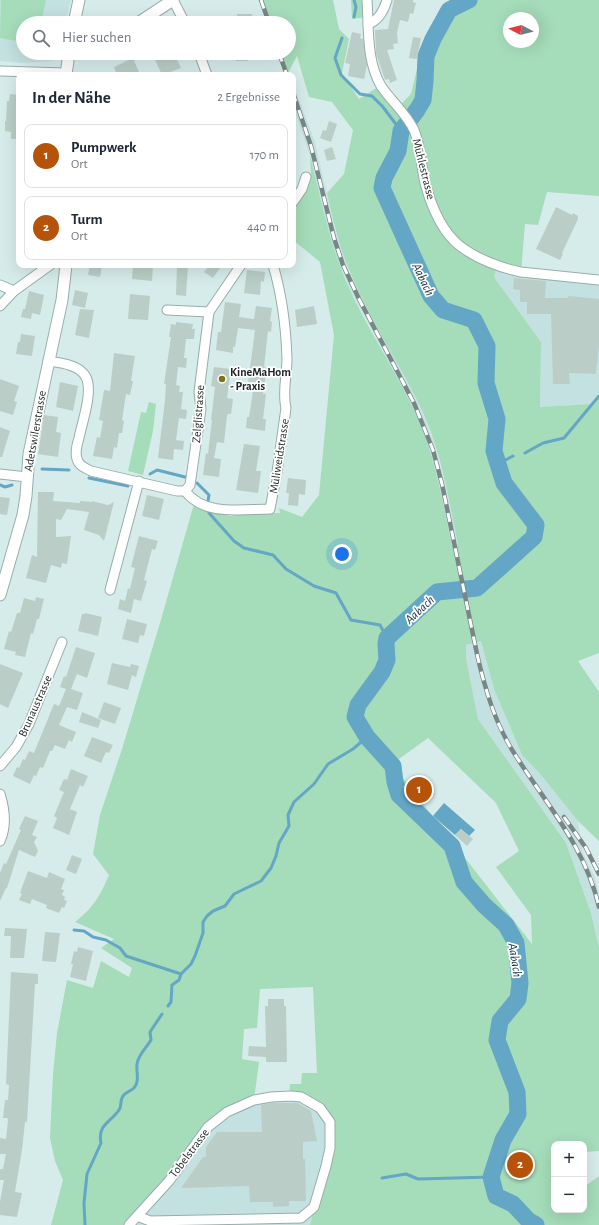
<!DOCTYPE html>
<html lang="de">
<meta charset="utf-8">
<style>
body{margin:0;font-family:"Alegreya Sans",sans-serif;background:#f6f6f7;color:#1f2937}
.controls{position:absolute;right:12px;bottom:12px;display:grid;overflow:hidden;border-radius:8px;box-shadow:0 4px 16px #0002}
.controls button{width:36px;height:36px;display:grid;place-items:center;padding:0;border:0;border-bottom:1px solid #e0e1e3;background:#fff;color:#1f2937;font:20px sans-serif}
.compass{position:absolute;left:503px;top:12px;width:36px;height:36px;border-radius:50%;background:#fff;box-shadow:0 4px 16px #0002;rotate:277deg}
.you{position:absolute;left:342px;top:554px;width:14px;height:14px;margin:-10px;border:3px solid #fff;border-radius:50%;background:#1a73e8;box-shadow:0 0 0 6px #1a73e833}
.badge{display:grid;place-items:center;width:26px;height:26px;border-radius:50%;background:#b45309;color:#fff;font-size:13px;font-weight:700}
.pin{position:absolute;translate:-50% -50%;border:2px solid #fff;box-shadow:0 1px 4px #0006}
.list{margin:0;padding:0;list-style:none}
h2{display:flex;justify-content:space-between;align-items:center;height:52px;margin:0;padding:0 16px;font-size:17px}
h2 small{font-size:13px;font-weight:400;color:#747a83}
.list li{display:grid;grid-template-columns:26px 1fr auto;gap:12px;align-items:center;box-sizing:border-box;height:64px;margin:0 8px 8px;padding:0 8px;border:1px solid #e0e1e3;border-radius:8px}
.list b{display:block;font-size:15px;white-space:nowrap}
.list p{margin:0;font-size:13px;white-space:nowrap;color:#747a83}
.list em{font-size:13px;font-style:normal;color:#747a83}
.icon{flex:none;width:22px;height:22px;fill:none;stroke:currentColor;stroke-width:2;stroke-linecap:round;stroke-linejoin:round}
.map{position:relative;flex:none;width:599px;height:1225px;overflow:hidden}
.search{position:absolute;background:#fff;box-shadow:0 4px 16px #0002;left:16px;top:16px;width:280px;height:44px;display:flex;align-items:center;gap:10px;box-sizing:border-box;padding:0 14px;border-radius:22px;color:#747a83;font-size:15px}
.panel{position:absolute;background:#fff;box-shadow:0 4px 16px #0002;left:16px;top:72px;width:280px;height:196px;border-radius:8px}
.map>svg:first-child{display:block}
.built{fill:#c3e1e0}
.green{fill:#a5dcb9;fill-rule:evenodd}
.water{fill:#63a6c5}
.lines{fill:none;stroke-linecap:round;stroke-linejoin:round}
.stream{stroke:#63a6c5;stroke-width:3}
.river{stroke:#63a6c5;stroke-width:17}
.building{fill:#bacec7}
.minor-casing{stroke:#98adab;stroke-width:11}
.tertiary-casing{stroke:#98adab;stroke-width:13}
.minor{stroke:#fff;stroke-width:9}
.tertiary{stroke:#fff;stroke-width:11}
.rail-casing{stroke:#788786;stroke-width:4.5}
.rail{stroke:#fff;stroke-width:3;stroke-dasharray:9;stroke-linecap:butt}
.poi-dot{fill:#7e7214;stroke:#fff;stroke-width:1.5}
.labels{text-anchor:middle;stroke-width:3.5;stroke-linejoin:round;paint-order:stroke}
.street-label{font-size:12px;fill:#1c2424;stroke:#fff}
.poi-label{font-size:12px;font-weight:bold;fill:#1c2424;stroke:#fff;text-anchor:start}
.water-label{font-size:13px;font-style:italic;fill:#133341;stroke:#fff}
</style>
<div class="map">
<svg width="599" height="1225" viewBox="0 0 599 1225">
<rect width="100%" height="100%" fill="#d6eceb"/>
<g class="built">
<polygon points="0,0 71,0 65,23 23,23 23,53 60,53 57,57 51,61 21,63 0,61"/>
<polygon points="293,84 315,142 334,225 341,248 349,272 365,303 413,393 424,416 433,440 445,483 458,545 452,546 434,467 419,422 410,401 352,293 337,259 327,224 310,156 293,106"/>
<polygon points="497,265 599,280 599,396 592,404 540,407 541,342 494,277"/>
<polygon points="481,641 494,689 522,755 541,775 578,821 583,853 595,878 599,895 599,948 591,913 566,843 478,719 466,658 466,645"/>
<polygon points="301,1097 330,1122 330,1148 310,1225 129,1225 208,1127 254,1100"/>
</g>
<g class="green">
<polygon points="1,0 46,0 41,23 23,23 23,42 0,38"/>
<path d="M262,0H333L339,29L349,39L342,73L359,99L381,85L398,107L411,94L424,40L453,13L451,0H599V196L547,192L538,225L525,224L521,272L497,265L494,277L541,342L540,407L592,404L599,396V653L578,661L599,692V841L578,821L541,775L522,755L494,689L481,641L466,645V658L478,719L566,843L591,913L599,948V1151L584,1152V1144H554V1210H584V1187L599,1176V1225H310L326,1166L330,1122L320,1108L289,1096L290,1084H301L302,1073H317L313,987L260,989L257,1028L244,1029L242,1059L259,1062L254,1100L227,1112L129,1225H51L63,1180L55,1161L50,1138L53,1074L57,1033L67,980L93,988L101,961L129,977L132,968L101,948L114,939L75,922C93,908 100,896 109,875L93,854L100,815L122,749L160,623L194,504L207,509L230,516L259,512V514L280,513L279,508L302,517L319,495L334,335L320,262L293,240V207L305,191L311,176L310,156C321,198 329,241 346,281C367,330 399,374 420,423C436,462 443,504 452,546L458,545C449,501 442,456 424,415C402,366 370,322 350,272C339,247 333,220 327,193L344,174L353,130L332,102L309,97L297,56L287,75L279,53H289V23H269ZM509,18H533V42H509ZM428,738L496,803L519,851L496,867L531,915L532,944L392,764Z"/>
<polygon points="351,0 367,0 368,17 352,19"/>
<polygon points="149,402 156,404 153,431 143,475 128,471 141,412 146,413"/>
</g>
<polygon class="water" points="444,803 475,830 469,836 461,829 455,835 433,816"/>
<g class="lines">
<g class="stream">
<polyline points="354,0 356,7 354,17"/>
<polyline points="342,38 335,58 341,75 360,94 372,96 383,107 401,131"/>
<polyline points="525,453 543,443 564,438 599,396"/>
<polyline points="498,464 513,456"/>
<polyline points="42,469 69,470"/>
<polyline points="150,474 157,470 185,477"/>
<polyline points="89,478 128,486"/>
<polyline points="197,483 209,495 208,501"/>
<polyline points="0,485 5,487 12,485"/>
<polyline points="209,513 234,541 244,548 273,555 286,569 314,586 336,593 351,620 380,625 387,638"/>
<polyline points="74,930 84,931 93,937 106,940 120,948 126,956 181,974"/>
<polyline points="168,1006 171,1002 172,985 179,980 181,974 191,964 195,956 203,933 203,922 207,916 213,911 225,906 234,894 261,881 271,868 276,856 279,843 289,826 288,815 294,802 314,784 328,764 353,749 367,737"/>
<polyline points="382,1178 406,1174 418,1179 491,1177"/>
<path d="M85,1225L84,1203L87,1174L101,1143C97,1125 111,1122 119,1110C122,1106 120,1102 122,1098C124,1092 130,1092 134,1088C140,1081 136,1072 137,1064C138,1055 147,1047 151,1040L150,1032L162,1014"/>
</g>
<polyline class="river" points="469,0 449,10 433,39 426,56 425,81 423,100 417,110 401,131 398,151 384,178 382,188 431,296 443,310 474,320 487,346 486,383 497,419 494,451 504,483 536,525 534,537 477,588 437,592 387,638 386,644 387,660 382,672 358,705 355,717 367,737 393,766 395,782 399,795 452,846 464,882 484,905 506,925 516,943 520,983 518,999 500,1021 497,1040 517,1092 518,1114 503,1140 491,1177 496,1196 513,1204 529,1221 536,1225"/>
</g>
<g class="building">
<polygon points="394,0 413,0 413,2 416,3 413,14 410,13 408,22 400,20 397,33 398,43 393,44 394,49 387,50 397,80 390,83 389,79 385,80 376,53 375,30 388,29"/>
<polygon points="237,14 252,14 252,23 238,23"/>
<polygon points="352,32 361,34 360,38 363,39 367,65 364,79 348,76 350,64 345,63"/>
<polygon points="413,37 421,38 417,59 409,58"/>
<polygon points="152,53 174,53 181,68 162,75"/>
<rect x="236" y="53" width="12" height="8"/>
<polygon points="133,58 139,72 132,75 117,75 114,67"/>
<polygon points="10,94 19,95 19,139 11,139 11,132 5,131 5,121 6,121 7,101 9,101"/>
<polygon points="329,121 337,124 331,142 320,138 323,130 326,131"/>
<polygon points="332,147 336,159 327,161 324,150"/>
<polygon points="556,207 572,215 573,213 578,216 578,219 562,253 563,254 560,260 536,249"/>
<polygon points="90,265 102,265 100,277 88,275"/>
<polygon points="133,265 153,265 152,281 132,279"/>
<polygon points="177,265 188,265 186,296 176,295"/>
<polygon points="210,265 222,265 213,278 204,272"/>
<polygon points="247,270 265,272 264,282 261,281 260,295 244,293"/>
<polygon points="514,278 546,281 545,298 567,298 569,296 599,299 599,344 596,374 569,373 570,384 553,384 551,314 527,314 527,302 520,302 520,290 513,289"/>
<polygon points="75,290 88,293 85,308 72,305"/>
<polygon points="29,291 44,295 40,315 32,313 31,319 21,317 23,309 25,309"/>
<polygon points="130,294 150,296 148,320 128,319"/>
<polygon points="225,302 241,304 239,317 254,319 256,306 272,308 270,321 272,322 271,332 268,331 264,367 267,368 263,394 266,394 263,419 266,419 265,431 246,428 247,417 249,417 254,384 248,383 255,330 238,328 235,347 233,347 233,353 216,350 218,332 221,332"/>
<polygon points="314,306 317,324 297,327 295,310"/>
<polygon points="80,309 94,310 89,338 75,335"/>
<polygon points="176,322 193,324 192,329 195,329 194,339 186,339 184,358 187,358 186,368 178,367 176,385 180,386 179,392 183,392 181,409 187,410 186,419 179,418 176,440 184,441 183,450 174,449 173,460 158,458 165,400 166,384 164,384 171,337 169,337 171,324 176,325"/>
<polygon points="21,334 35,336 32,356 16,354 18,342 20,342"/>
<polygon points="114,353 135,356 131,381 133,381 130,395 126,394 122,420 124,421 122,433 119,433 117,448 114,447 112,459 93,456 97,437 100,438 103,421 99,420 104,390 110,391"/>
<polygon points="214,367 231,369 227,398 233,399 231,414 228,414 227,416 224,443 217,442 214,458 221,459 219,477 203,475 206,453 208,454 212,420 211,420 215,387 211,386"/>
<polygon points="0,379 19,386 14,401 17,402 13,415 0,411"/>
<polygon points="60,382 78,386 73,411 56,407"/>
<polygon points="44,415 58,417 56,432 61,433 58,457 38,454"/>
<polygon points="0,427 10,431 2,457 0,457"/>
<polygon points="244,444 260,446 256,471 261,471 258,493 236,490"/>
<polygon points="288,478 306,480 305,495 299,494 298,506 288,505 289,493 286,493"/>
<polygon points="38,492 54,492 53,501 80,503 80,501 92,502 92,501 108,505 114,502 104,541 99,535 84,530 89,512 67,509 61,520 56,519 56,537 71,536 67,564 62,563 61,568 51,565 46,583 26,578 32,555 37,557"/>
<polygon points="147,495 164,499 159,520 142,516"/>
<polygon points="0,497 10,498 7,515 0,514"/>
<polygon points="139,536 158,541 155,550 152,549 144,580 147,581 141,601 134,599 131,613 118,609 120,599 125,601 128,588 130,589 135,568 131,567"/>
<polygon points="36,597 44,599 39,619 37,619 33,634 31,633 25,657 15,655 16,652 4,649 9,631 11,632 17,613 20,613 24,598 35,601"/>
<polygon points="85,613 102,617 98,636 78,631 82,614 85,614"/>
<polygon points="127,619 147,624 144,636 140,635 138,643 122,639"/>
<polygon points="76,647 95,653 87,678 77,674 71,689 83,693 77,710 67,707 59,725 76,732 72,742 69,740 65,749 55,745 52,751 50,751 43,768 40,767 36,776 34,775 30,784 13,776 17,767 19,768 23,759 25,760 29,751 34,753 54,704 59,706 66,689 60,687 64,676 66,677"/>
<polygon points="112,663 130,667 131,664 139,666 136,677 132,675 128,690 107,684"/>
<polygon points="0,664 23,673 8,708 0,704"/>
<polygon points="104,702 121,708 115,724 98,718"/>
<polygon points="82,712 101,720 98,728 79,722"/>
<polygon points="92,737 113,745 109,753 106,752 101,763 84,756"/>
<polygon points="71,769 88,776 83,787 80,785 70,809 77,812 69,835 53,828 57,818 54,816 64,792 59,790 64,779 67,780"/>
<polygon points="414,775 434,793 423,805 403,787"/>
<polygon points="25,816 38,821 32,835 37,837 34,842 38,851 35,857 19,850 7,888 6,888 0,901 0,873 4,863 6,864 21,830 19,829"/>
<polygon points="461,829 473,839 467,846 455,835"/>
<polygon points="72,855 82,859 76,874 66,870"/>
<polygon points="28,871 47,878 49,872 65,879 61,889 64,890 62,895 65,897 64,900 67,901 64,908 62,907 59,913 46,908 47,905 32,899 30,904 19,900 22,894 20,893"/>
<polygon points="5,928 27,929 24,958 10,958 11,936 4,936"/>
<polygon points="45,932 60,933 56,962 42,961"/>
<polygon points="78,947 93,951 86,981 70,977 73,964 71,964 74,951 77,952"/>
<polygon points="11,972 38,974 38,984 35,984 27,1122 25,1122 22,1150 15,1192 22,1193 17,1217 0,1215 0,1202 4,1180 0,1180 0,1169 3,1169 6,1154 0,1154 0,1138 6,1139 8,1120 7,1118 3,1118 5,1100 8,1100 9,1085 6,1084"/>
<polygon points="268,999 284,999 284,1006 286,1006 287,1062 266,1062 266,1057 248,1056 249,1046 266,1047 265,1006 268,1006"/>
<polygon points="272,1103 297,1103 311,1111 317,1141 303,1142 303,1159 305,1159 306,1201 289,1201 289,1206 273,1207 273,1202 250,1202 249,1186 181,1188 203,1157 206,1157 206,1147 217,1132 262,1132 261,1105"/>
<polygon points="516,1160 524,1161 524,1170 515,1169"/>
</g>
<g class="lines">
<defs>
<g id="minor">
<polyline points="173,0 185,23"/>
<path d="M367,0C369,28 366,60 381,86C391,101 406,113 414,130C421,146 421,166 425,183C431,205 442,232 460,246C477,259 501,268 521,272L599,280"/>
<path d="M368,24C378,21 384,10 387,0"/>
<polyline points="199,53 207,75"/>
<polyline points="0,71 66,73"/>
<polyline points="293,202 302,189 306,177"/>
<polyline points="0,285 14,291"/>
<polyline points="0,306 14,291 50,265"/>
<polyline points="167,310 209,312"/>
<path d="M48,361C59,363 75,364 83,373C96,385 82,422 79,438C77,444 75,453 77,459C79,466 85,468 91,471L177,491H185L190,485L201,409L199,392L209,312L241,265"/>
<polyline points="0,474 27,477"/>
<path d="M185,491C205,517 242,509 270,509L277,472L286,408C282,392 287,376 287,359C286,328 282,295 273,265"/>
<polyline points="110,590 139,481"/>
<polyline points="0,766 16,747 29,724 62,642"/>
<path d="M0,794C5,810 7,826 0,841"/>
<polyline points="129,1225 169,1181 208,1127 227,1112 254,1100 271,1097 291,1096 301,1097 320,1108 330,1122 330,1148 326,1166 314,1207 301,1218 150,1221 137,1216"/>
</g>
<g id="tertiary">
<polyline points="74,23 79,0"/>
<polyline points="138,23 173,0"/>
<polyline points="66,75 69,53"/>
<polyline points="0,595 23,515 26,496 29,454 62,300 66,265"/>
</g>
</defs>
<use href="#minor" class="minor-casing"/>
<use href="#tertiary" class="tertiary-casing"/>
<use href="#minor" class="minor"/>
<use href="#tertiary" class="tertiary"/>
<defs>
<g id="rail">
<polyline points="261,0 269,23"/>
<polyline points="279,53 287,75"/>
<path d="M293,93L311,146L334,238L343,265L359,299L414,403L433,450L442,484L477,654C485,689 495,723 514,753C546,804 585,846 599,907"/>
<polyline points="564,817 586,848 599,874"/>
</g>
</defs>
<use href="#rail" class="rail-casing"/>
<use href="#rail" class="rail"/>
</g>
<circle class="poi-dot" cx="222" cy="379" r="4"/>
<g class="labels">
<g class="street-label">
<text transform="translate(424 169) rotate(76)" y="4">Mühlestrasse</text>
<text transform="translate(198 414) rotate(-86)" y="4">Zelglistrasse</text>
<text transform="translate(35 431) rotate(-80)" y="4">Adetswilerstrasse</text>
<text transform="translate(279 456) rotate(-81)" y="4">Müliweidstrasse</text>
<text transform="translate(35 706) rotate(-66)" y="4">Brunaustrasse</text>
<text transform="translate(189 1153) rotate(-53)" y="4">Tobelstrasse</text>
</g>
<g class="poi-label">
<text x="230" y="376">KineMaHom<tspan x="230" dy="14">- Praxis</tspan></text>
</g>
<g class="water-label">
<text transform="translate(424 279) rotate(64)" y="5">Aabach</text>
<text transform="translate(419 609) rotate(-43)" y="5">Aabach</text>
<text transform="translate(516 960) rotate(81)" y="5">Aabach</text>
</g>
</g>
</svg>
<div class="controls">
<button>+</button>
<button>−</button>
</div>
<svg class="compass" viewBox="-18 -18 36 36"><path d="M0-13l5 13h-10z" fill="#e53935"/><path d="M0 13l5-13h-10z" fill="#747a83"/></svg>
<div class="you"></div>
<div class="pin badge" style="left:419px;top:790px">1</div>
<div class="pin badge" style="left:520px;top:1165px">2</div>
<div class="search"><svg class="icon" aria-label="search" viewBox="0 0 24 24"><circle cx="10" cy="10" r="6"/><path d="M15 15l6 6"/></svg>Hier suchen</div>
<section class="panel">
<h2>In der Nähe<small>2 Ergebnisse</small></h2>
<ul class="list">
<li><span class="badge">1</span><div><b>Pumpwerk</b><p>Ort</p></div><em>170 m</em></li>
<li><span class="badge">2</span><div><b>Turm</b><p>Ort</p></div><em>440 m</em></li>
</ul>
</section>
</div>
